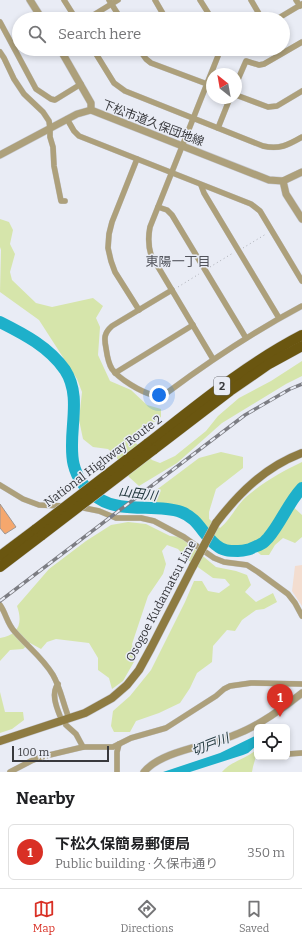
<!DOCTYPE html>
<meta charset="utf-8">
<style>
body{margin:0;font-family:Bitter,"Noto Sans JP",serif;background:#f2f2f2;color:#202124}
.controls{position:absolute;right:12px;bottom:12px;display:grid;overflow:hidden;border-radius:6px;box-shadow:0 2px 6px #0003}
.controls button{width:36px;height:36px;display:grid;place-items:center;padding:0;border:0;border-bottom:1px solid #e0e0e0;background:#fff;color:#202124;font:20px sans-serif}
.compass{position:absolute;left:206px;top:68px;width:36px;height:36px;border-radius:50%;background:#fff;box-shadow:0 2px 6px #0003;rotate:329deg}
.scale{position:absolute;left:12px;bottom:10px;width:97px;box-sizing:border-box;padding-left:4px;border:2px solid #38393d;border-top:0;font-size:11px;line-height:14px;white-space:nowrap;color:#38393d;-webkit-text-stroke:3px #e9ecf5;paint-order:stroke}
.you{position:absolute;left:159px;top:395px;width:14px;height:14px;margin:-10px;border:3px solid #fff;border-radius:50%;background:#1a73e8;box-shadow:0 0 0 6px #1a73e833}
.badge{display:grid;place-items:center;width:26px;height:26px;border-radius:50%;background:#d93025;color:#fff;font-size:13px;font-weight:700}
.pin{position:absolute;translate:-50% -33px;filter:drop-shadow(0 1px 2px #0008)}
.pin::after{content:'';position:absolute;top:21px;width:14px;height:12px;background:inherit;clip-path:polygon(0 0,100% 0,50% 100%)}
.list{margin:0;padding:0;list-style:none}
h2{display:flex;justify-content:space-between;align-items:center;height:52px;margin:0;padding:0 16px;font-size:17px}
h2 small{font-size:13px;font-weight:400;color:#757577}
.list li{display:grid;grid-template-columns:26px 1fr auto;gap:12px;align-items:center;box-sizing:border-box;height:56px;margin:0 8px 8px;padding:0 8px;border:1px solid #e0e0e0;border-radius:6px}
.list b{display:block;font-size:15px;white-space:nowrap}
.list p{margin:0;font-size:13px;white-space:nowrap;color:#757577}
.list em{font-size:13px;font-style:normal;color:#757577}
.icon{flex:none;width:22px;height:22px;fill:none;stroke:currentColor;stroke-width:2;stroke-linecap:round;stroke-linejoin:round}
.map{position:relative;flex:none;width:302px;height:772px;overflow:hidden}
.search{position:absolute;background:#fff;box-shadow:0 2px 6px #0003;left:12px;right:12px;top:12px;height:44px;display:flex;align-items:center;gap:10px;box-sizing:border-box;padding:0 14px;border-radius:22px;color:#757577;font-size:15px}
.sheet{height:116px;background:#fff}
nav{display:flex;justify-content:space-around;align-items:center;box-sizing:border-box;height:56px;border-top:1px solid #e0e0e0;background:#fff;font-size:11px;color:#757577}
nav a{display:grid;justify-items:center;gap:2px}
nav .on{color:#d93025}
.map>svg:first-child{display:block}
.education{fill:#f3ddd0}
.green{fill:#d6e5ab}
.water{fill:#1eb0ca}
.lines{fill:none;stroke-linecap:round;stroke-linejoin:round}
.river{stroke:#1eb0ca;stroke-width:12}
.building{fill:#f5a76d;stroke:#9e9691}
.minor-casing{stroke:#c6c8d0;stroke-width:6}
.tertiary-casing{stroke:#c6c8d0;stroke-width:8}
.secondary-casing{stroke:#c6c8d0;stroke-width:9}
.trunk-casing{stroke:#c6c8d0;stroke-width:11}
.path{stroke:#abaeb5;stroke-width:1;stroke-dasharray:1 3;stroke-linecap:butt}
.minor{stroke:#ada07b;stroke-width:5.5}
.tertiary{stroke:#ada07b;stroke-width:7}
.secondary{stroke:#8e7b42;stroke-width:8}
.trunk{stroke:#6a5610;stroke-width:10}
.rail-casing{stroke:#7c7d83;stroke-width:3.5}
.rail{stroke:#e9ecf5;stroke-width:2;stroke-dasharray:6;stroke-linecap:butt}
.secondary-bridge-casing{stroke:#c6c8d0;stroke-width:9;stroke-linecap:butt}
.trunk-bridge-casing{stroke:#c6c8d0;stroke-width:11;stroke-linecap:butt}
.secondary-bridge{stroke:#8e7b42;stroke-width:8}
.trunk-bridge{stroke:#6a5610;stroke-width:10}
.labels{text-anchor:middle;stroke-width:3;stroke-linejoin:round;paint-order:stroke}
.shield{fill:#e9ecf5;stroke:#6d6f74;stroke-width:1}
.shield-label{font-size:11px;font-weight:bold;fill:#38393d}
.street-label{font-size:12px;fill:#38393d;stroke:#e9ecf5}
.neighbourhood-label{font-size:13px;fill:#51535b;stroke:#e9ecf5}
.water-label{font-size:13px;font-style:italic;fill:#1d3439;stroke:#e9ecf5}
</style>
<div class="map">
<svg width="302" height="772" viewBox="0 0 302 772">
<rect width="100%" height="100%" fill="#e9ecf5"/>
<polygon class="education" points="302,565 302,606 292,591 295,566"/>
<g class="green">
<polygon points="0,219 9,222 13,230 10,244 15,254 10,272 12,280 36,303 52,307 93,298 103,306 96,318 100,327 98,355 110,381 131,390 147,405 161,409 161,417 140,433 135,442 152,460 160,463 175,456 206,431 218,416 239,398 271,381 302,361 302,376 286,384 222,423 177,463 139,486 129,477 115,455 108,449 93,447 83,439 79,420 82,392 77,379 39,320 0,292 1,250 0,247"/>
<path d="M221,452L243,457V468L216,489L209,512V519L220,528C231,519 236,506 246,497C262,483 283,471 302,462V486L288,502L302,515V537L295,543L283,538L275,545L269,555H261L250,546L224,545L214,539L199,519L187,509L147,500L155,491L199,458Z"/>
<path d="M128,522L146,524L170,536L180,537L216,567L236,571L247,575L251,585L245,592L256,602L273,593L277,602L264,609L256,610L242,620L235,631L227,630L213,646L212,662L197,673L190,688L180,703L159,713L136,721L130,732H114L111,726L113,711L130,696L151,670L185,602L194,581H202L208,591L219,593L230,585L225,579L213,578L188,560L178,549L167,545L162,551L166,564L163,574L148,596L132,644L135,660L123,681L112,689L109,678L98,670V658L89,643L56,639L47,642L41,649L30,643L23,649L10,650L0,661V638C19,635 23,623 17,606L49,569L86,541L111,525Z"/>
<polygon points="0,692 5,712 23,712 24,720 12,729 0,733"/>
<path d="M257,749C257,756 253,764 252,772H222C231,761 246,759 257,749Z"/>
</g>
<polygon class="water" points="257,735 257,745 248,753 243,755 190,772 163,772 220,753"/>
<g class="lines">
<path class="river" d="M0,322C24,334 49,347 65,370C91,410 47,464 98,498C121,514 156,503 181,512C198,518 203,535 216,545C223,551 229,551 238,551C243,551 246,550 250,549C253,547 258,546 261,544C264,543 266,540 268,538C281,523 288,503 302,488"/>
</g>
<polygon class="building" points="0,504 16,527 5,534 0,528"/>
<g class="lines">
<defs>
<g id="minor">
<polyline points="64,0 76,19"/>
<polyline points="109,0 121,19"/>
<polyline points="155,0 166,19"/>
<polyline points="200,0 212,19"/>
<polyline points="251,0 262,19"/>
<polyline points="296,0 300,6"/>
<polyline points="87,19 118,0"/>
<polyline points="277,19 302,4"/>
<polyline points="0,22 36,89 51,99 55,100 81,84"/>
<path d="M93,49L114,83L125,91L263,146C279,150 288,145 302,137"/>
<polyline points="139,49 146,59 151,63 207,84"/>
<polyline points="0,52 4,58 14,79 24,94 43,112 49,121 50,128 50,137 53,147 54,166 61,201 65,201"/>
<polyline points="236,84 246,61 259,65 264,64 302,42"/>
<polyline points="236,95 268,107 277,106 302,91"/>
<polyline points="67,119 74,131 79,136 251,204 260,211 302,281"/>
<polyline points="218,128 230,98"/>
<polyline points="137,159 112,222 109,234 108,248 111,261 115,272 139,310"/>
<polyline points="201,185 204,193 279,318"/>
<polyline points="158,207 167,210 172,215 246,338"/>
<path d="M172,290L112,326C104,333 104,338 106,348C107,355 108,363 112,369C119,379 141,392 153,395C159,396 163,394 168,392C211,360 255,331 302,306"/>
<path d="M213,359L151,255C148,245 148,237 150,227L218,56L219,49"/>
<polyline points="115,373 193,325"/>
<polyline points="0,485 23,499 39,505 65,506"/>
<polyline points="79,507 99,511 116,518 141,518 154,521 184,537 214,558 224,562 247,565 258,572 288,594 295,603 302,616"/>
<path d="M0,605C6,613 7,624 15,632C28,647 43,658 53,675C61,689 63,704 69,718"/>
<path d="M58,684C51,693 56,706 60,716"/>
<polyline points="66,725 76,734 83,747"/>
<polyline points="288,754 302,753"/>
<polyline points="10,772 31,761 41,757 83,747 113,747 131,738 166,728 216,696 224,689 230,686 251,683 302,684"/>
<polyline points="117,772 117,752 119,744"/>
</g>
<g id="tertiary">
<polyline points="30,0 42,19"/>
<polyline points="60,49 91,103 91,110"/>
<polyline points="0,155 77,114 91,110 269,180 283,181 302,172"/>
<polyline points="283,181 286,194 302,219"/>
<path d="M144,772C162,750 210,746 237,734C258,726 285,707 302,693"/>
</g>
<g id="secondary">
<path d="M216,523C239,493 265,467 302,453"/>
<polyline points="0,741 85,713 112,698 127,685 139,670 151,648 193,566"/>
</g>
<g id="trunk">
<path d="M147,444C197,405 246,364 302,335"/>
<polyline points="153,450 230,391 269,364 302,346"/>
<polyline points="0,556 36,529"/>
<polyline points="0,567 42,535"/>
</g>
</defs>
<use href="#minor" class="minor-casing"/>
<use href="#tertiary" class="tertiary-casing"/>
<use href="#secondary" class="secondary-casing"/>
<use href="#trunk" class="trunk-casing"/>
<g class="path">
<polyline points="243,248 266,234"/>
<polyline points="210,267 233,253"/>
<polyline points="178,287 199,274"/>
</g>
<use href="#minor" class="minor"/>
<use href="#tertiary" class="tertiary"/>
<use href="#secondary" class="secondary"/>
<use href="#trunk" class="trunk"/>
<defs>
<polyline id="rail" points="0,601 245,415 290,389 302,384"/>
</defs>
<use href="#rail" class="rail-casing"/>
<use href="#rail" class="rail"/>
<defs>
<polyline id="secondary-bridge" points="193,566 216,523"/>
<g id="trunk-bridge">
<polyline points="36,529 147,444"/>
<polyline points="42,535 153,450"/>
</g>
</defs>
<use href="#secondary-bridge" class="secondary-bridge-casing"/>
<use href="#trunk-bridge" class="trunk-bridge-casing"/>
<use href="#secondary-bridge" class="secondary-bridge"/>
<use href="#trunk-bridge" class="trunk-bridge"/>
</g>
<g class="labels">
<rect class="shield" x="214" y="377" width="16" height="18" rx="3"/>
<g class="shield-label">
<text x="222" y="390">2</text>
</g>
<g class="street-label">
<text transform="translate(153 123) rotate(21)" y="4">下松市道久保団地線</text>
<text transform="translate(103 461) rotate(-37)" y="4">National Highway Route 2</text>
<text transform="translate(161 601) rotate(-62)" y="4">Osogoe Kudamatsu Line</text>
</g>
<g class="neighbourhood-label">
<text x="178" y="266">東陽一丁目</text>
</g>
<g class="water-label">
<text transform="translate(138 493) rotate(8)" y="5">山田川</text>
<text transform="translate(210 744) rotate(-21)" y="5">切戸川</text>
</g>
</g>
</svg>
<div class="controls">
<button><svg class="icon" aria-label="locate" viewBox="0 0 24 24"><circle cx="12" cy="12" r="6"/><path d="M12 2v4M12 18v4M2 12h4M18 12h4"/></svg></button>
</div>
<svg class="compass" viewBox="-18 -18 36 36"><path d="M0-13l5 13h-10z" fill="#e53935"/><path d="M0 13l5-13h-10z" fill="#757577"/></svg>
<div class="scale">100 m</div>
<div class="you"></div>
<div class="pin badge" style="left:280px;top:717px">1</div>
<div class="search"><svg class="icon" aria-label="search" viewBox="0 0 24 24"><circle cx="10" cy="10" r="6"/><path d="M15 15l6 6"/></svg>Search here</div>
</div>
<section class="sheet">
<h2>Nearby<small></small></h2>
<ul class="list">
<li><span class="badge">1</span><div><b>下松久保簡易郵便局</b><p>Public building · 久保市通り</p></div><em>350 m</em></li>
</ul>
</section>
<nav>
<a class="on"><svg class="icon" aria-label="map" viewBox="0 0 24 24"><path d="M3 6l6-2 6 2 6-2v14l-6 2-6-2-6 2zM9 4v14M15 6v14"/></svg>Map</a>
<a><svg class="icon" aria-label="directions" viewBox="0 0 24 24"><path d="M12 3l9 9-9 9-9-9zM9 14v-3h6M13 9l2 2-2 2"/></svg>Directions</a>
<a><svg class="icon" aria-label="saved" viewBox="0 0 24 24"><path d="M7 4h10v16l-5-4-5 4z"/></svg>Saved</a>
</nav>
